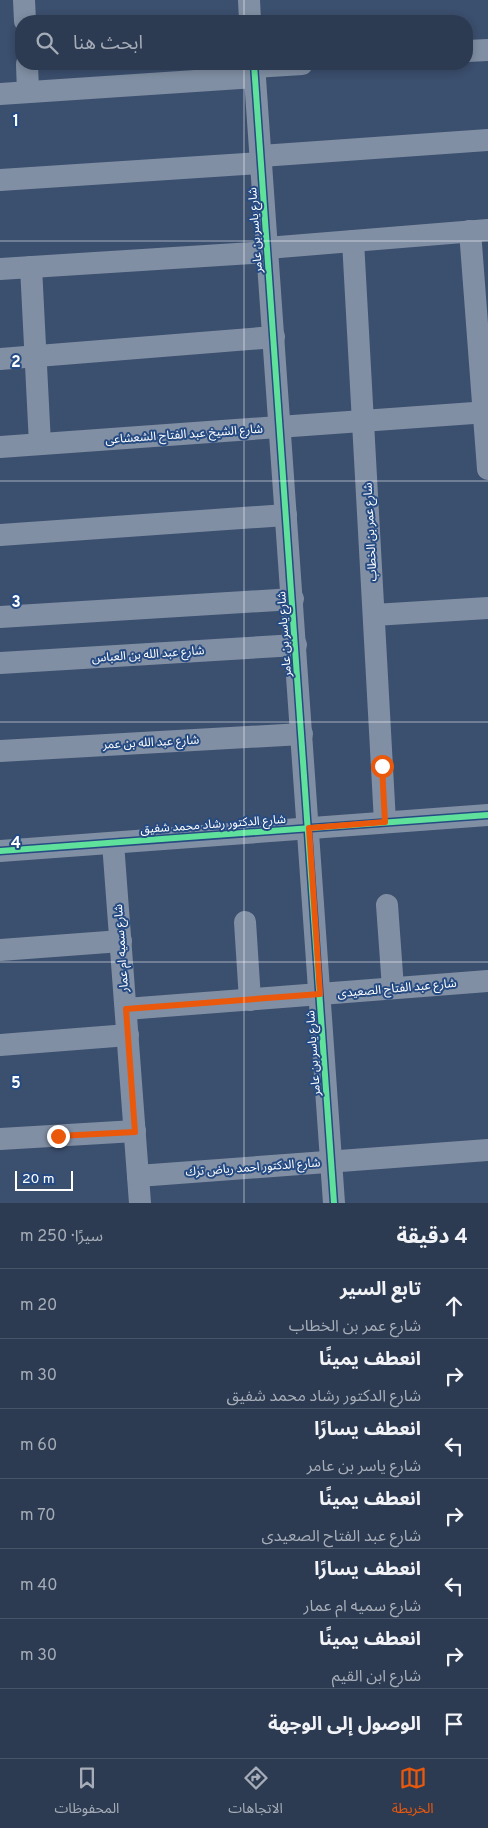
<!DOCTYPE html>
<html lang="ar">
<meta charset="utf-8">
<style>
body{margin:0;font-family:Overpass,"Noto Sans Arabic",sans-serif;background:#344259;color:#f1f3f6;direction:rtl}
.scale{position:absolute;left:15px;bottom:12px;width:58px;box-sizing:border-box;padding-left:5px;border:2px solid #fff;border-top:0;font-size:14px;line-height:18px;white-space:nowrap;color:#fff;-webkit-text-stroke:4px #264b83;paint-order:stroke}
.stop{position:absolute;width:15px;height:15px;margin:-11px;border:4px solid #ea580c;border-radius:50%;background:#fff}
.stop.end{background:#ea580c;border-color:#fff;box-shadow:0 1px 5px #0008}
.list{margin:0;padding:0;list-style:none}
h2{display:flex;justify-content:space-between;align-items:center;height:65px;margin:0;padding:0 20px;font-size:21px}
h2 small{font-size:16px;font-weight:400;color:#a6adb8}
.list li{display:grid;grid-template-columns:32px 1fr auto;gap:15px;align-items:center;box-sizing:border-box;height:70px;padding:0 20px;border-top:1px solid #485569}
.list b{display:block;font-size:19px;white-space:nowrap}
.list p{margin:0;font-size:16px;white-space:nowrap;color:#a6adb8}
.list em{font-size:16px;font-style:normal;color:#a6adb8}
.icon{flex:none;width:28px;height:28px;fill:none;stroke:currentColor;stroke-width:2;stroke-linecap:round;stroke-linejoin:round}
.map{position:relative;flex:none;width:488px;height:1203px;overflow:hidden;direction:ltr}
.search{position:absolute;background:#2c3b52;box-shadow:0 2px 8px #0003;left:15px;right:15px;top:15px;height:55px;display:flex;align-items:center;gap:12px;box-sizing:border-box;padding:0 18px;border-radius:20px;color:#a6adb8;font-size:19px}
.sheet{height:555px;background:#2c3b52}
nav{display:flex;justify-content:space-around;align-items:center;box-sizing:border-box;height:70px;border-top:1px solid #485569;background:#2c3b52;font-size:14px;color:#a6adb8}
nav a{display:grid;justify-items:center;gap:2px}
nav .on{color:#ea580c}
.map>svg:first-child{display:block}
.lines{fill:none;stroke-linecap:round;stroke-linejoin:round}
.street{stroke:#818fa4;stroke-width:22}
.cycleway-casing{stroke:#264b83;stroke-width:9}
.cycleway{stroke:#60e19b;stroke-width:6}
.route{stroke:#ea580c;stroke-width:6}
.grid{fill:none;stroke:#fff;stroke-width:1;stroke-opacity:0.55}
.labels{text-anchor:middle;stroke-width:4;stroke-linejoin:round;paint-order:stroke}
.street-label{font-size:12px;fill:#fff;stroke:#264b83}
.grid-label{font-size:16px;text-anchor:middle;font-weight:bold;fill:#fff;stroke:#264b83;stroke-width:4;stroke-linejoin:round;paint-order:stroke}
</style>
<div class="map">
<svg width="488" height="1203" viewBox="0 0 488 1203">
<rect width="100%" height="100%" fill="#3b4f6e"/>
<g class="lines">
<g class="street">
<polyline points="24,0 25,21"/>
<polyline points="249,0 250,21"/>
<polyline points="467,51 488,50"/>
<polyline points="27,64 28,92"/>
<polyline points="254,64 334,1203"/>
<polyline points="254,67 302,64"/>
<polyline points="0,94 255,77"/>
<polyline points="261,156 488,140"/>
<polyline points="0,180 261,163"/>
<polyline points="470,231 488,469"/>
<polyline points="353,241 385,822"/>
<polyline points="267,248 488,230"/>
<polyline points="31,267 40,444"/>
<polyline points="0,269 268,252"/>
<polyline points="0,359 274,337"/>
<polyline points="0,447 488,412"/>
<polyline points="0,535 286,515"/>
<polyline points="374,615 488,608"/>
<polyline points="0,617 293,599"/>
<polyline points="0,663 296,645"/>
<polyline points="0,751 302,734"/>
<polyline points="113,843 140,1203"/>
<polyline points="0,851 488,815"/>
<polyline points="387,905 393,988"/>
<polyline points="245,922 250,1000"/>
<polyline points="0,950 121,941"/>
<polyline points="126,1009 488,981"/>
<polyline points="0,1045 128,1035"/>
<polyline points="0,1139 135,1131"/>
<polyline points="138,1176 488,1150"/>
</g>
<defs>
<g id="cycleway">
<polyline points="254,64 334,1203"/>
<polyline points="0,851 488,815"/>
</g>
</defs>
<use href="#cycleway" class="cycleway-casing"/>
<use href="#cycleway" class="cycleway"/>
</g>
<g class="lines">
<polyline class="route" points="58,1136 135,1132 126,1009 320,994 309,828 385,822 382,766"/>
</g>
<path class="grid" d="M244,0V21M244,64V1203M0,241H488M0,481H488M0,722H488M0,962H488"/>
<g class="labels">
<g class="street-label">
<text transform="translate(255 230) rotate(-94)" y="4">شارع ياسر بن عامر</text>
<text transform="translate(184 434) rotate(-4)" y="4">شارع الشيخ عبد الفتاح الشعشاعى</text>
<text transform="translate(370 532) rotate(-93)" y="4">شارع عمر بن الخطاب</text>
<text transform="translate(284 634) rotate(-94)" y="4">شارع ياسر بن عامر</text>
<text transform="translate(148 654) rotate(-4)" y="4">شارع عبد الله بن العباس</text>
<text transform="translate(151 742) rotate(-3)" y="4">شارع عبد الله بن عمر</text>
<text transform="translate(213 824) rotate(-4)" y="4">شارع الدكتور رشاد محمد شفيق</text>
<text transform="translate(121 948) rotate(-94)" y="4">شارع سميه ام عمار</text>
<text transform="translate(397 988) rotate(-5)" y="4">شارع عبد الفتاح الصعيدى</text>
<text transform="translate(313 1053) rotate(-94)" y="4">شارع ياسر بن عامر</text>
<text transform="translate(253 1167) rotate(-4)" y="4">شارع الدكتور احمد رياض ترك</text>
</g>
</g>
<g class="grid-label">
<text x="16" y="126">1</text>
<text x="16" y="367">2</text>
<text x="16" y="607">3</text>
<text x="16" y="848">4</text>
<text x="16" y="1088">5</text>
</g>
</svg>
<div class="scale">20 m</div>
<div class="stop" style="left:382px;top:766px"></div>
<div class="stop end" style="left:58px;top:1136px"></div>
<div class="search"><svg class="icon" aria-label="search" viewBox="0 0 24 24"><circle cx="10" cy="10" r="6"/><path d="M15 15l6 6"/></svg>ابحث هنا</div>
</div>
<section class="sheet">
<h2>4 دقيقة<small>سيرًا · 250 m</small></h2>
<ul class="list">
<li><svg class="icon" aria-label="ahead" viewBox="0 0 24 24"><path d="M12 20V5M6 11l6-6 6 6"/></svg><div><b>تابع السير</b><p>شارع عمر بن الخطاب</p></div><em>20 m</em></li>
<li><svg class="icon" aria-label="right" viewBox="0 0 24 24"><path d="M7 20v-9h11M14 6l5 5-5 5"/></svg><div><b>انعطف يمينًا</b><p>شارع الدكتور رشاد محمد شفيق</p></div><em>30 m</em></li>
<li><svg class="icon" aria-label="left" viewBox="0 0 24 24"><path d="M17 20v-9H6M10 6l-5 5 5 5"/></svg><div><b>انعطف يسارًا</b><p>شارع ياسر بن عامر</p></div><em>60 m</em></li>
<li><svg class="icon" aria-label="right" viewBox="0 0 24 24"><path d="M7 20v-9h11M14 6l5 5-5 5"/></svg><div><b>انعطف يمينًا</b><p>شارع عبد الفتاح الصعيدى</p></div><em>70 m</em></li>
<li><svg class="icon" aria-label="left" viewBox="0 0 24 24"><path d="M17 20v-9H6M10 6l-5 5 5 5"/></svg><div><b>انعطف يسارًا</b><p>شارع سميه ام عمار</p></div><em>40 m</em></li>
<li><svg class="icon" aria-label="right" viewBox="0 0 24 24"><path d="M7 20v-9h11M14 6l5 5-5 5"/></svg><div><b>انعطف يمينًا</b><p>شارع ابن القيم</p></div><em>30 m</em></li>
<li><svg class="icon" aria-label="arrive" viewBox="0 0 24 24"><path d="M6 21V4h12l-3 4 3 4H6"/></svg><div><b>الوصول إلى الوجهة</b></div></li>
</ul>
</section>
<nav>
<a class="on"><svg class="icon" aria-label="map" viewBox="0 0 24 24"><path d="M3 6l6-2 6 2 6-2v14l-6 2-6-2-6 2zM9 4v14M15 6v14"/></svg>الخريطة</a>
<a><svg class="icon" aria-label="directions" viewBox="0 0 24 24"><path d="M12 3l9 9-9 9-9-9zM9 14v-3h6M13 9l2 2-2 2"/></svg>الاتجاهات</a>
<a><svg class="icon" aria-label="saved" viewBox="0 0 24 24"><path d="M7 4h10v16l-5-4-5 4z"/></svg>المحفوظات</a>
</nav>
